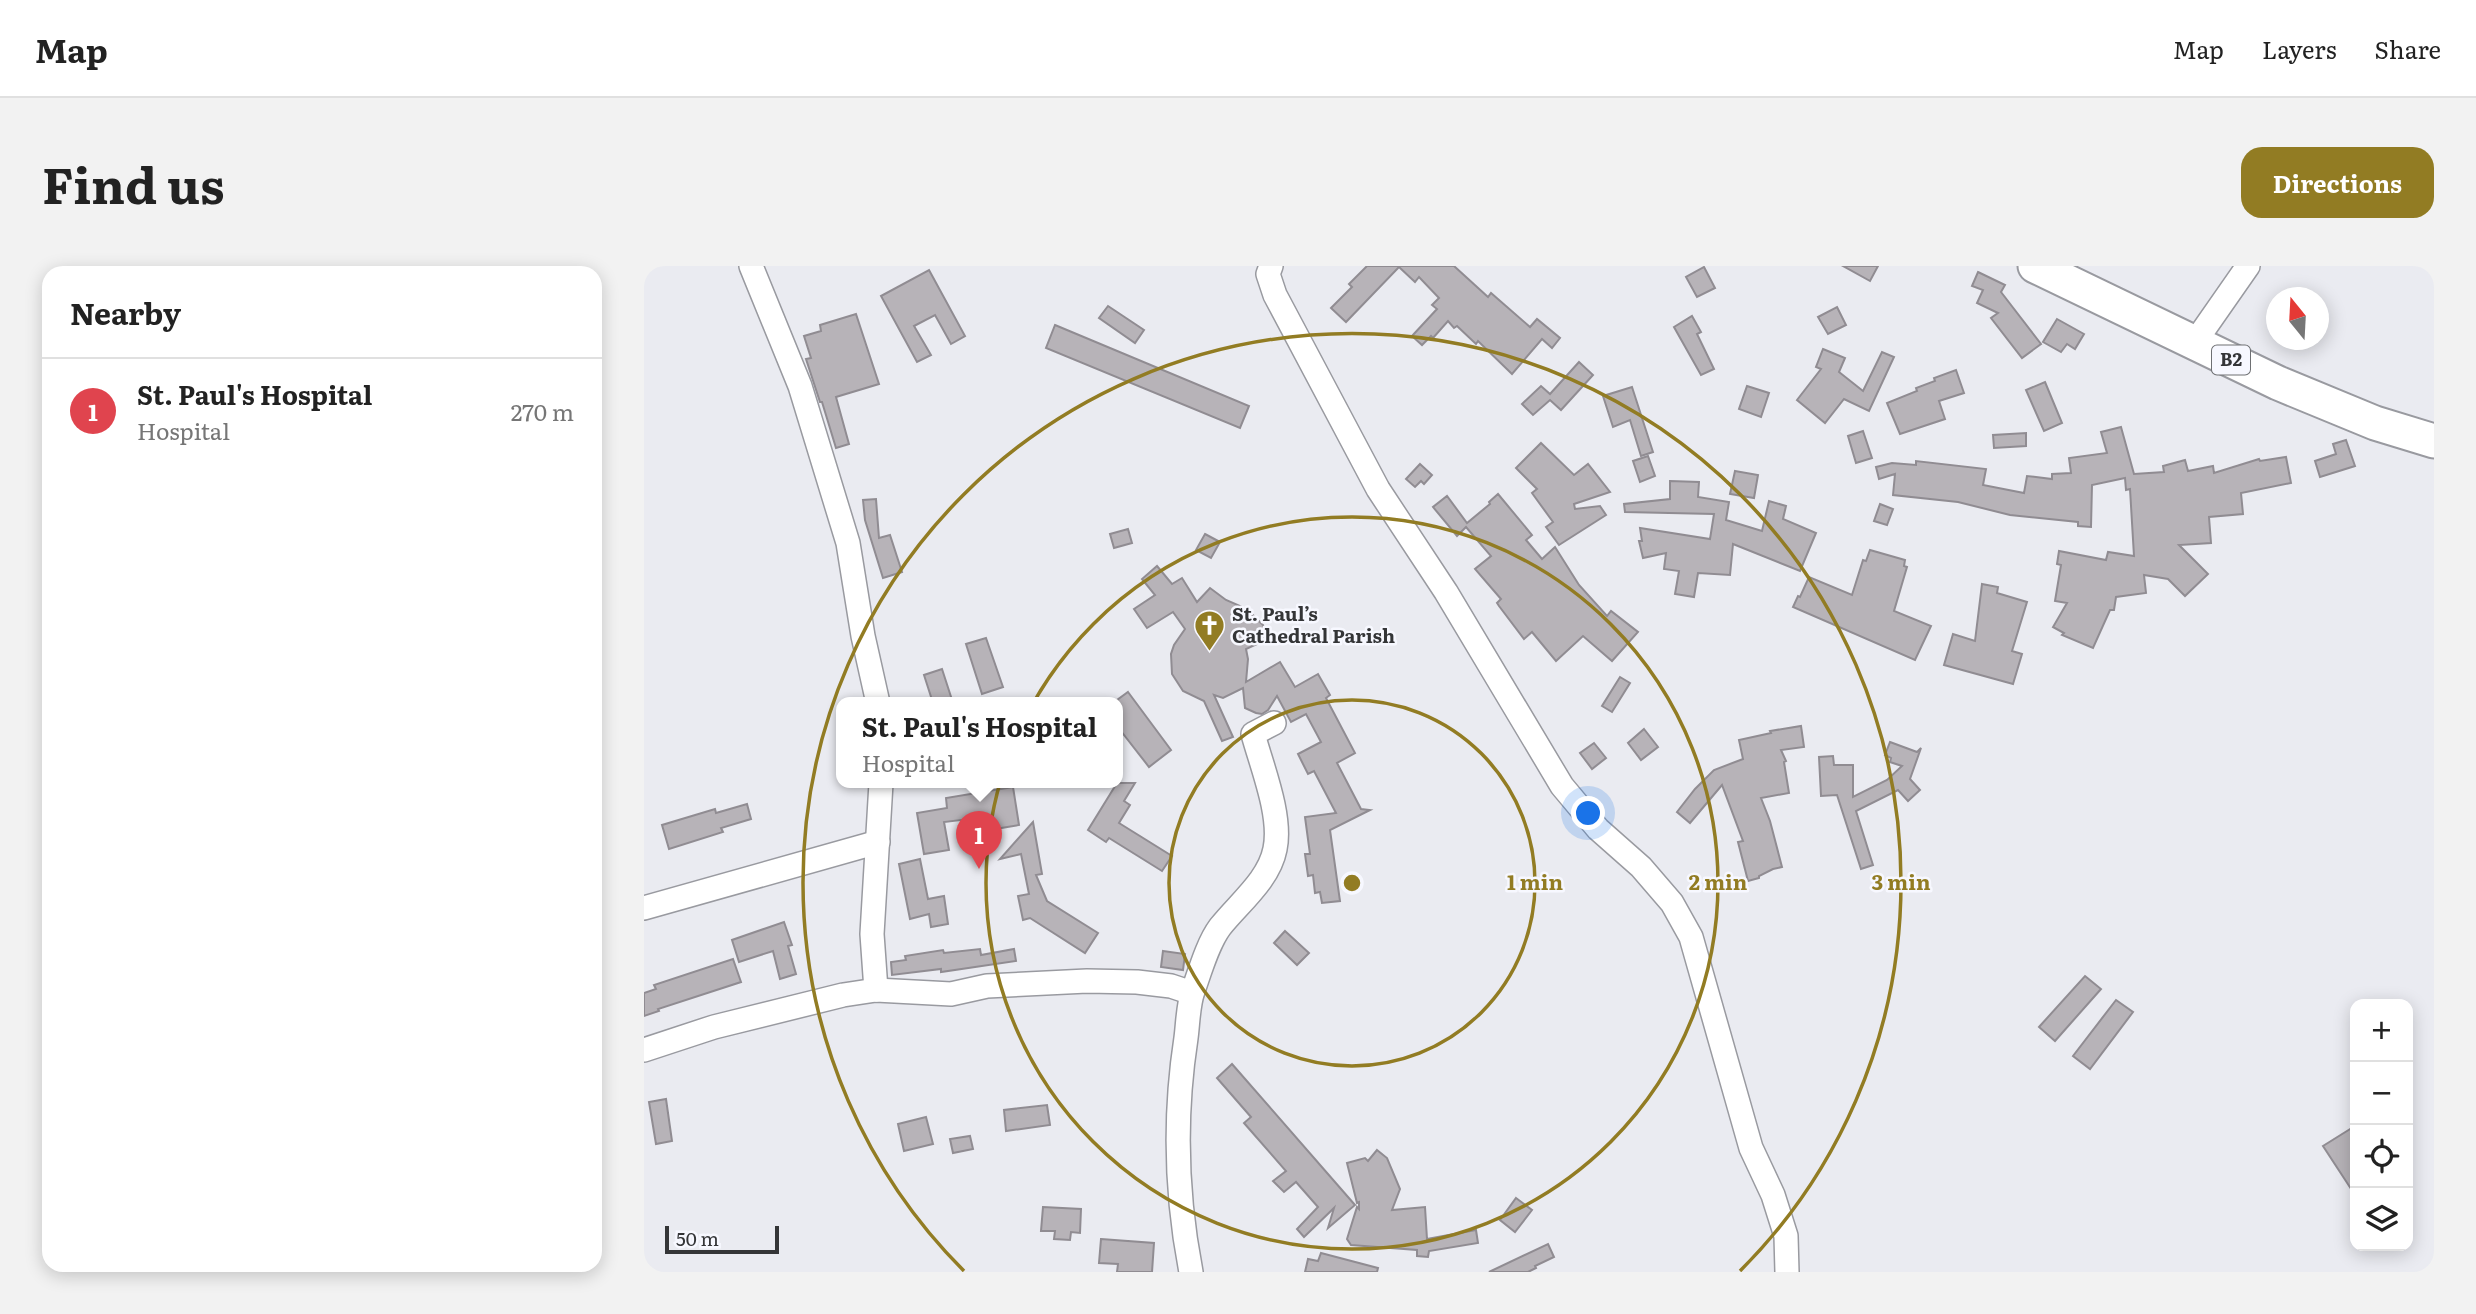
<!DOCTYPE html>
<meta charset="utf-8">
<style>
body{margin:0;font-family:Literata,serif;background:#f2f2f2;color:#222}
.controls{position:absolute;right:21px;bottom:21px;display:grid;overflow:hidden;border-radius:14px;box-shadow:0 4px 18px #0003}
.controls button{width:63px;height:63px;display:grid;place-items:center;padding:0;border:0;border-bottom:2px solid #e0e0e0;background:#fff;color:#222;font:35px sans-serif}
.compass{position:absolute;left:1622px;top:21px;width:63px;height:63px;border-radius:50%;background:#fff;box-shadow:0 4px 18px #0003;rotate:342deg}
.scale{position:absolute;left:21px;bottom:18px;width:114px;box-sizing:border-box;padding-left:7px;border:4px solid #343537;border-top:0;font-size:19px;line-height:24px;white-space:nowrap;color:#343537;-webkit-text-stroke:5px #f7f8ff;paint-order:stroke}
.you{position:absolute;left:945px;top:548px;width:24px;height:24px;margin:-18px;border:5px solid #fff;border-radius:50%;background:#1a73e8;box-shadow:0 0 0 10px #1a73e833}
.badge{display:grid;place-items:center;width:46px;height:46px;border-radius:50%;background:#927c23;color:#fff;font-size:23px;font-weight:700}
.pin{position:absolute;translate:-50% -58px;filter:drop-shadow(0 2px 4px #0008)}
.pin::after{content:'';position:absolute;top:37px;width:24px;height:21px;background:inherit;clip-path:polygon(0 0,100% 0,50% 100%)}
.popup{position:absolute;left:192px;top:431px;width:287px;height:91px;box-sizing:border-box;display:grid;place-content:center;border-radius:14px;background:#fff;filter:drop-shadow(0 2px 5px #0005);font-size:23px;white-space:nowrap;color:#767676}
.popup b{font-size:26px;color:#222}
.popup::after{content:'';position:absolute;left:50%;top:100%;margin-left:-14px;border:14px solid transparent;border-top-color:#fff}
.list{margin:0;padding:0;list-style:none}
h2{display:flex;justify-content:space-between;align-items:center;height:91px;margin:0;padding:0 28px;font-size:30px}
h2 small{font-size:23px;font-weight:400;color:#767676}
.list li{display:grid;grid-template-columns:46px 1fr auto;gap:21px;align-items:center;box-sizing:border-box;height:105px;padding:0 28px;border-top:2px solid #e0e0e0}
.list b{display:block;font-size:26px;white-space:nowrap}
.list p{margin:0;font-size:23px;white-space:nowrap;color:#767676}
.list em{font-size:23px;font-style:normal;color:#767676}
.icon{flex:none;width:38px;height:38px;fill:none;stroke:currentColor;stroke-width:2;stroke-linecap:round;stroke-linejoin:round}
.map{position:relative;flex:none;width:1790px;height:1006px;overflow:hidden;border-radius:21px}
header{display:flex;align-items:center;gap:42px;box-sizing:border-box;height:98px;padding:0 35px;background:#fff;border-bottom:2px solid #e0e0e0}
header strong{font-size:33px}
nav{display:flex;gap:38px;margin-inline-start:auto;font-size:24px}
.intro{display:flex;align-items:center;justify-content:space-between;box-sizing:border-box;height:168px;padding:0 42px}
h1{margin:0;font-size:49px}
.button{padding:18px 32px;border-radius:21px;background:#927c23;color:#fff;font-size:24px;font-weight:700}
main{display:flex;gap:42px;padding:0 42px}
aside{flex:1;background:#fff;border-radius:21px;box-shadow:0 4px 18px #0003}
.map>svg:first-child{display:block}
.building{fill:#b7b3b8;stroke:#908c92;stroke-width:2}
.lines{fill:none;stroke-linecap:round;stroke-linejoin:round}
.minor-casing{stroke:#999aa0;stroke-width:26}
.highway-casing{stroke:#999aa0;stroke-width:37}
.minor{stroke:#fff;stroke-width:23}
.highway{stroke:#fff;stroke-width:33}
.ring{fill:none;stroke:#927c23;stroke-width:3.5}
.labels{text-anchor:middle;stroke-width:5;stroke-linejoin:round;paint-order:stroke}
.shield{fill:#f7f8ff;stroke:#6e7073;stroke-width:2}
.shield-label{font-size:18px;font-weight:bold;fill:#343537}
.poi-label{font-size:19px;font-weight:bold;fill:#343537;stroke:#f7f8ff;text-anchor:start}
.centre{fill:#927c23;stroke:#f7f8ff;stroke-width:3.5}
.ring-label{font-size:21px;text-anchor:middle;font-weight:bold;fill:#927c23;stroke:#f7f8ff;stroke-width:5;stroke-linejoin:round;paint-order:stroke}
</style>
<header>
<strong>Map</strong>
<nav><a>Map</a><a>Layers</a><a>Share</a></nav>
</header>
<div class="intro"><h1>Find us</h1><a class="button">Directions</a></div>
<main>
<aside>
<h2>Nearby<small></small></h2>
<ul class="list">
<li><span class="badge" style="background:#e0444e">1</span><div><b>St. Paul's Hospital</b><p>Hospital</p></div><em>270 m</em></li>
</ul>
</aside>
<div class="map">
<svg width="1790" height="1006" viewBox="0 0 1790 1006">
<rect width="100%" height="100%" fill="#eaebf1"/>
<g class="building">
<polygon points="723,0 810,0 844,31 847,27 886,61 893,53 916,72 908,82 898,73 868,108 834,75 832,78 813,60 810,62 804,55 789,72 787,70 778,79 768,70 793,43 788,39 795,32 775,11 771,16 755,1 702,56 687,42 708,21 705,18"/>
<polygon points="1199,0 1234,0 1226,15"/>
<polygon points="1060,1 1071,22 1053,31 1042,11"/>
<polygon points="285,4 321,70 307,78 291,49 270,60 287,89 273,96 237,30"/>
<polygon points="1334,6 1361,19 1357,26 1397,78 1378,92 1347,52 1354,47 1333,37 1339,24 1328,20"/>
<polygon points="464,40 500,64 491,77 455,52"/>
<polygon points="1193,41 1202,59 1184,68 1174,51"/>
<polygon points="212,48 235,118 192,131 205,178 192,182 178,136 176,136 162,93 167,92 160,70 177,65 176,59"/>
<polygon points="1048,50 1057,66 1053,68 1070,103 1057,109 1030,61"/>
<polygon points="1413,53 1440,68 1431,83 1423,78 1417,86 1399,76"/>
<polygon points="411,59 605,140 596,162 402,82"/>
<polygon points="1179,83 1201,92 1195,106 1219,125 1238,86 1250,91 1225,145 1200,133 1181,157 1153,134 1177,103 1172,101"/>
<polygon points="935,96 949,109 917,144 906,134 889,149 878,138 897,120 906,128"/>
<polygon points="1312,104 1320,127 1295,135 1301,153 1256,168 1243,137 1273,125 1272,122 1291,115 1290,112"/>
<polygon points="1401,116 1418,157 1400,165 1382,124"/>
<polygon points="1103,120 1125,127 1117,151 1095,143"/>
<polygon points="988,121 1009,186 997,190 986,154 969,161 959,130"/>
<polygon points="1477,161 1490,208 1520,206 1519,200 1541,194 1544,205 1569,200 1570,207 1615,193 1616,195 1642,191 1647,217 1597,227 1599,248 1565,251 1567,277 1535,279 1564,308 1541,330 1524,313 1500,309 1502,327 1472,331 1470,344 1466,344 1449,382 1418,369 1420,367 1409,361 1423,337 1411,335 1417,299 1413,298 1415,285 1462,294 1464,286 1490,290 1486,223 1482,224 1481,212 1448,219 1447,261 1434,260 1434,256 1366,249 1314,236 1249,229 1251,208 1235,213 1232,201 1248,197 1272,199 1272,195 1342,203 1339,219 1380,227 1383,210 1408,213 1408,208 1427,207 1425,192 1463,187 1457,166"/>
<polygon points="1219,165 1228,192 1212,197 1204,170"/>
<polygon points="1382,167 1382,180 1350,182 1349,169"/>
<polygon points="1702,174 1711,200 1676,211 1671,195 1692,188 1689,178"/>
<polygon points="897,177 930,209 944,198 966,226 930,238 931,243 956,240 962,249 915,279 902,261 909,256 888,227 893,223 872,202"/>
<polygon points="1004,190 1011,210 996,216 989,195"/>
<polygon points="776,198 788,209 780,218 777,215 771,221 762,213"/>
<polygon points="1091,205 1114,209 1110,232 1086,228"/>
<polygon points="1026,215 1055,216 1054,231 1085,236 1082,254 1118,265 1125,235 1142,240 1139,253 1172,267 1156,305 1089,278 1086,309 1054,307 1050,331 1031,328 1035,305 1020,303 1022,287 999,292 995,275 998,275 996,262 1066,273 1070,248 981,246 980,238 1026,233"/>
<polygon points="854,228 888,269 882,274 898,293 911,281 935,319 963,350 967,345 994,366 968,395 939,370 912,395 888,366 880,373 855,340 853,337 857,333 831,303 847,290 822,261 813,270 789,241 803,230 823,257 846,238 845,236"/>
<polygon points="232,233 235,272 246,269 258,306 239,312 221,254 219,234"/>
<polygon points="1236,238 1249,243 1243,259 1230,255"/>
<polygon points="484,263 488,277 470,282 466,268"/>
<polygon points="561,268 576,276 567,292 552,284"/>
<polygon points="1226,284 1261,294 1260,300 1263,301 1250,345 1287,360 1271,394 1149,341 1154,330 1156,331 1165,311 1208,329 1219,294 1222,295"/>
<polygon points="513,300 528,318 538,312 553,336 566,322 582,334 603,343 619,359 624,373 602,383 604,393 602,416 636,396 651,421 674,408 686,429 682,432 711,487 693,497 717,543 726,544 686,564 696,635 678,637 676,626 671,627 669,609 664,610 661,588 666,588 661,551 692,547 670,505 664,508 654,488 677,476 662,448 647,456 633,430 624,444 618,448 612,447 601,442 599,422 579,432 570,429 589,471 578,475 560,435 539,425 528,408 527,388 530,379 541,363 529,346 503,362 490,343 511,329 498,313"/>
<polygon points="1338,318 1354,321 1353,327 1383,336 1368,385 1378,388 1369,418 1300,399 1309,368 1331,375"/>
<polygon points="342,372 359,421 338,428 322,378"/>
<polygon points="298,403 309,437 289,437 280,409"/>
<polygon points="976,411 986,417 968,446 958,440"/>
<polygon points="484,426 527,484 505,501 473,460 473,434"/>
<polygon points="1157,460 1160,481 1137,484 1142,495 1140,496 1145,527 1117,532 1126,555 1138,601 1129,603 1115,610 1115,612 1104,615 1094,576 1099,575 1078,519 1046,557 1033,546 1051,523 1070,504 1099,493 1095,474 1127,467 1126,465"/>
<polygon points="1000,463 1014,481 997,494 984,477"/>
<polygon points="1246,476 1273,486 1277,482 1266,513 1276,524 1264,535 1254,524 1212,545 1229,599 1217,603 1193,529 1177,530 1175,491 1189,490 1190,499 1209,499 1209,531 1243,514 1258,500 1246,496 1247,492 1241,489"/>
<polygon points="950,477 962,492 948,503 936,487"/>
<polygon points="473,517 491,517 480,535 486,539 475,557 528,590 518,605 465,572 462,576 444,564"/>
<polygon points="369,521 375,559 351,563 349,550 300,556 305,584 280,588 273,547 303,542 302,532"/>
<polygon points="103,538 107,553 77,562 79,566 25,583 18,559 71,543 72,547"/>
<polygon points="389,556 398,608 392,609 403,635 454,667 441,687 386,652 379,654 374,630 385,628 377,588 356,593"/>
<polygon points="276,593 284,633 300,630 304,658 287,661 285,648 266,653 255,598"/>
<polygon points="140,656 148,679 144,680 152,708 136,713 129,685 95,696 88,674"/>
<polygon points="641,665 665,687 653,699 630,677"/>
<polygon points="336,683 337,689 370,683 372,695 297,706 297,703 248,709 247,696 262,694 261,690 299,684 300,687"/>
<polygon points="519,685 541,688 539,704 517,701"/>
<polygon points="89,693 97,716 14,743 15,745 0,750 0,727 12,723 10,719"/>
<polygon points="1441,710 1457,723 1411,775 1395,761"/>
<polygon points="1472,734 1489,746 1446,803 1429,790"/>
<polygon points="588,798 711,939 684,962 690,942 660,971 653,963 674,941 652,916 640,926 629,915 642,905 600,857 607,851 573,812"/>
<polygon points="22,833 28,875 12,878 5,836"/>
<polygon points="403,839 406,859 362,865 360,844"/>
<polygon points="282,851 289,878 260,885 254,858"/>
<polygon points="1711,860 1711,929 1679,880"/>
<polygon points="326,870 329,883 309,887 306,873"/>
<polygon points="733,884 743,892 756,923 748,944 781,941 783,973 832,964 834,977 785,985 784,991 773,990 773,984 707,979 703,973 713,941 715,943 715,936 713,937 703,897 721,892 724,895"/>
<polygon points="872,932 888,944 871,966 856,954"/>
<polygon points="399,941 437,943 436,967 427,966 426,974 410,973 411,965 397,965"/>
<polygon points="457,973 510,977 508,1006 473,1006 474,998 455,997"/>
<polygon points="904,978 910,991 891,1000 892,1002 884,1006 845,1006"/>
<polygon points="677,987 734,1002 733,1006 661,1006 664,993 674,995"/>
</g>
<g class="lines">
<defs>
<g id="minor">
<polyline points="107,0 156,120 204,277 219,370 234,437"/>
<polyline points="627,0 624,8 631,29 734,223 802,326 918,520 954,563 997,601 1028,637 1047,671 1107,882 1129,929 1142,970 1143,1006"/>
<polyline points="1551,76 1604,0"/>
<polyline points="0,642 234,576"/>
<polyline points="232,724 228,668 237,517"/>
<polyline points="0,784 70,761 199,729 232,724 307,728 343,720 443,715 493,716 527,720 548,727"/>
<path d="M547,1006C532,929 530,850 542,772C544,757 544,739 549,725C556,705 564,677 576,661C595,637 625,614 631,583C638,550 618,501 609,468L630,457"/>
</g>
<polyline id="highway" points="1391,0 1634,117 1731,157 1790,175"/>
</defs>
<use href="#minor" class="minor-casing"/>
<use href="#highway" class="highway-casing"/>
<use href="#minor" class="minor"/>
<use href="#highway" class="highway"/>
</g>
<g class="ring">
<circle cx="708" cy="617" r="183"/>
<circle cx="708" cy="617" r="366"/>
<path d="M320 1005A549 549 0 1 1 1096 1005"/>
</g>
<defs>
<symbol id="church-pin" viewBox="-11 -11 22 30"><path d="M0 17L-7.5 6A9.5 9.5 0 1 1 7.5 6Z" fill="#927c23" stroke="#f7f8ff"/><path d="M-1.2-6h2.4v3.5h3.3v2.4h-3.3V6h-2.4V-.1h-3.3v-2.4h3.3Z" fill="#fff"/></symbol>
</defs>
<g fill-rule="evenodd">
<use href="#church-pin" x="548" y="342" width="35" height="47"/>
</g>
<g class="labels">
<rect class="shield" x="1568" y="79.5" width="38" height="29" rx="5"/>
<g class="shield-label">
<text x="1587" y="100">B2</text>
</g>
<g class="poi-label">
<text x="588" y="355">St. Paul’s<tspan x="588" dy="22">Cathedral Parish</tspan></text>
</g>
</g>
<circle cx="708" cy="617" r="10" class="centre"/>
<g class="ring-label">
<text x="891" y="624">1 min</text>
<text x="1074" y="624">2 min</text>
<text x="1257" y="624">3 min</text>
</g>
</svg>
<div class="controls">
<button>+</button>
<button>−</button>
<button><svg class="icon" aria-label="locate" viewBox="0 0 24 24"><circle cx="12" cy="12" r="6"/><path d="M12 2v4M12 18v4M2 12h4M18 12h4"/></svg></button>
<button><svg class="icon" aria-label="layers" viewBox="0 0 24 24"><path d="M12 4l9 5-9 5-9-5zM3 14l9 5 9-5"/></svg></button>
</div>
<svg class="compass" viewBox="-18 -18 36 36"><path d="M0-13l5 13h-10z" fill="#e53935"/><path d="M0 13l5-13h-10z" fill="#767676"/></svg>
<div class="scale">50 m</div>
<div class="you"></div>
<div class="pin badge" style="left:335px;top:603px;background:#e0444e">1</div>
<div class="popup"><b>St. Paul's Hospital</b>Hospital</div>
</div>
</main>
